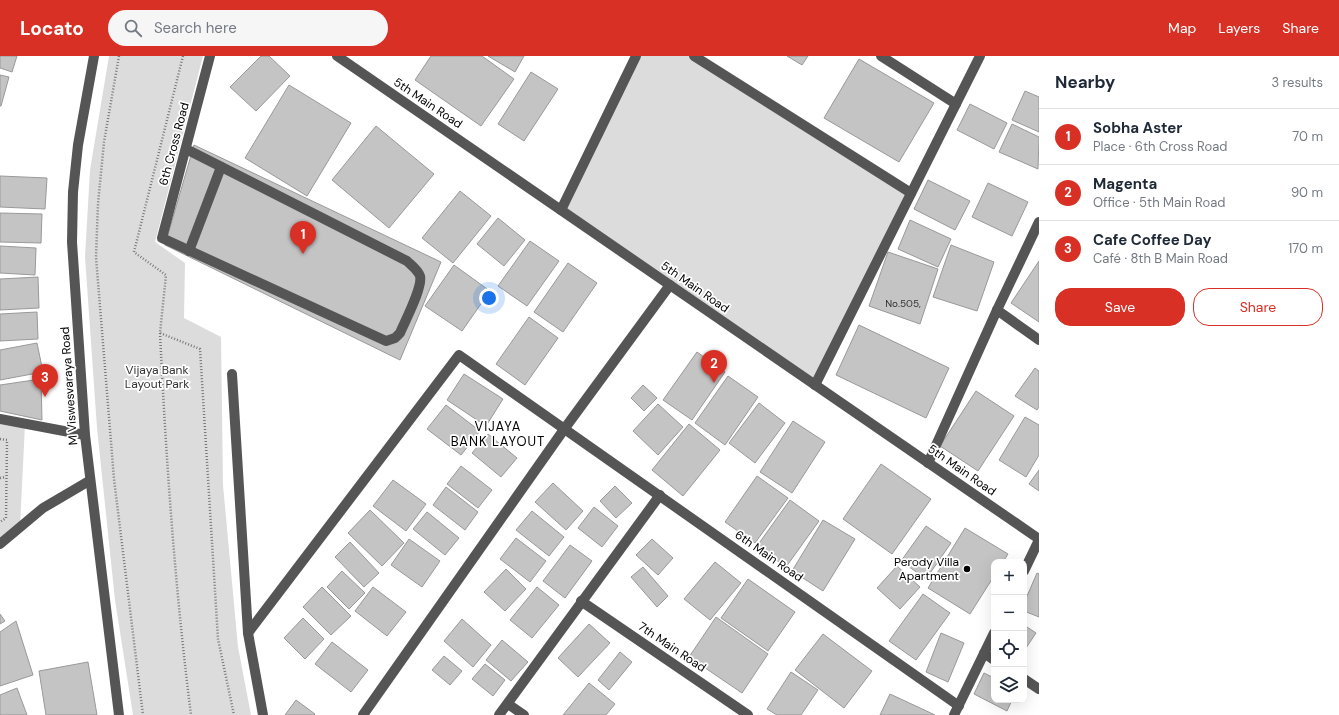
<!DOCTYPE html>
<meta charset="utf-8">
<style>
body{margin:0;font-family:"DM Sans",sans-serif;background:#f6f6f7;color:#1f2937}
.controls{position:absolute;right:12px;bottom:12px;display:grid;overflow:hidden;border-radius:8px;box-shadow:0 4px 16px #0002}
.controls button{width:36px;height:36px;display:grid;place-items:center;padding:0;border:0;border-bottom:1px solid #e0e1e3;background:#fff;color:#1f2937;font:20px sans-serif}
.you{position:absolute;left:489px;top:242px;width:14px;height:14px;margin:-10px;border:3px solid #fff;border-radius:50%;background:#1a73e8;box-shadow:0 0 0 6px #1a73e833}
.badge{display:grid;place-items:center;width:26px;height:26px;border-radius:50%;background:#d93025;color:#fff;font-size:13px;font-weight:700}
.pin{position:absolute;translate:-50% -33px;filter:drop-shadow(0 1px 2px #0008)}
.pin::after{content:'';position:absolute;top:21px;width:14px;height:12px;background:inherit;clip-path:polygon(0 0,100% 0,50% 100%)}
.list{margin:0;padding:0;list-style:none}
h2{display:flex;justify-content:space-between;align-items:center;height:52px;margin:0;padding:0 16px;font-size:17px}
h2 small{font-size:13px;font-weight:400;color:#747a83}
.list li{display:grid;grid-template-columns:26px 1fr auto;gap:12px;align-items:center;box-sizing:border-box;height:56px;padding:0 16px;border-top:1px solid #e0e1e3}
.list b{display:block;font-size:15px;white-space:nowrap}
.list p{margin:0;font-size:13px;white-space:nowrap;color:#747a83}
.list em{font-size:13px;font-style:normal;color:#747a83}
.actions{display:flex;gap:8px;padding:12px 16px}
.actions a{flex:1;padding:9px 0;border:1px solid #d93025;border-radius:16px;text-align:center;font-size:14px;color:#d93025}
.actions .main{background:#d93025;color:#fff}
.icon{flex:none;width:22px;height:22px;fill:none;stroke:currentColor;stroke-width:2;stroke-linecap:round;stroke-linejoin:round}
.map{position:relative;flex:none;width:1039px;height:659px;overflow:hidden}
header{display:flex;align-items:center;gap:24px;box-sizing:border-box;height:56px;padding:0 20px;background:#d93025;color:#fff}
header strong{font-size:19px}
nav{display:flex;gap:22px;margin-inline-start:auto;font-size:14px}
.search{width:280px;height:36px;background:#f6f6f7;display:flex;align-items:center;gap:10px;box-sizing:border-box;padding:0 14px;border-radius:22px;color:#747a83;font-size:15px}
main{display:flex}
aside{flex:1;background:#fff}
.map>svg:first-child{display:block}
.green{fill:#dcdcdc}
.building{fill:#c4c4c4;stroke:#999}
.lines{fill:none;stroke-linecap:round;stroke-linejoin:round}
.path{stroke:#777;stroke-width:2.5;stroke-dasharray:1 2;stroke-linecap:butt}
.minor{stroke:#555;stroke-width:10}
.poi-dot{fill:#000;stroke:#fff;stroke-width:1.5}
.labels{text-anchor:middle;stroke-width:3.5;stroke-linejoin:round;paint-order:stroke}
.number-label{font-size:10px;fill:#313131}
.street-label{font-size:12px;fill:#000;stroke:#fff}
.park-label{font-size:12px;fill:#333;stroke:#fff}
.poi-label{font-size:12px;fill:#000;stroke:#fff;text-anchor:end}
.neighbourhood-label{font-size:13px;letter-spacing:1px;fill:#000;stroke:#fff}
</style>
<header>
<strong>Locato</strong>
<div class="search"><svg class="icon" aria-label="search" viewBox="0 0 24 24"><circle cx="10" cy="10" r="6"/><path d="M15 15l6 6"/></svg>Search here</div>
<nav><a>Map</a><a>Layers</a><a>Share</a></nav>
</header>
<main>
<div class="map">
<svg width="1039" height="659" viewBox="0 0 1039 659">
<rect width="100%" height="100%" fill="#fff"/>
<g class="green">
<polygon points="109,0 203,0 155,186 185,207 184,262 221,281 223,429 238,591 251,659 133,659 115,544 97,372 85,201 90,114"/>
<polygon points="636,0 694,0 911,137 815,329 561,154"/>
<polygon points="0,363 25,368 20,471 0,488"/>
</g>
<g class="building">
<polygon points="0,0 17,0 12,16 0,12"/>
<polygon points="261,0 269,0 290,20 256,55 230,31"/>
<polygon points="431,0 482,0 514,23 481,70 415,24"/>
<polygon points="488,0 524,0 515,16"/>
<polygon points="787,0 808,0 802,9"/>
<polygon points="859,3 934,47 899,106 824,62"/>
<polygon points="531,16 558,33 524,85 498,68"/>
<polygon points="0,19 9,21 1,50 0,50"/>
<polygon points="289,29 351,67 307,140 245,102"/>
<polygon points="1025,35 1039,41 1039,76 1012,64"/>
<polygon points="970,48 1007,67 994,93 957,74"/>
<polygon points="1012,68 1039,81 1038,113 999,96"/>
<polygon points="376,70 434,118 389,172 332,124"/>
<polygon points="194,89 441,206 400,304 165,189"/>
<polygon points="0,120 47,122 45,153 0,151"/>
<polygon points="928,124 970,145 955,174 914,153"/>
<polygon points="988,127 1028,146 1012,180 972,161"/>
<polygon points="460,135 491,160 453,207 422,182"/>
<polygon points="0,157 42,158 41,187 0,186"/>
<polygon points="498,162 525,184 504,210 477,188"/>
<polygon points="910,164 951,183 938,211 898,193"/>
<polygon points="530,185 559,205 527,250 498,230"/>
<polygon points="951,189 994,206 977,255 933,241"/>
<polygon points="0,190 36,192 35,219 0,217"/>
<polygon points="888,196 938,213 920,268 869,250"/>
<polygon points="1039,205 1039,266 1011,247"/>
<polygon points="568,207 597,227 563,276 534,256"/>
<polygon points="454,209 490,235 462,275 425,250"/>
<polygon points="38,221 39,252 0,254 0,223"/>
<polygon points="37,256 38,283 0,285 0,258"/>
<polygon points="529,261 558,282 525,329 496,308"/>
<polygon points="859,269 949,312 926,362 836,319"/>
<polygon points="37,287 43,316 0,324 0,294"/>
<polygon points="697,296 725,316 692,364 663,344"/>
<polygon points="1035,312 1039,315 1039,351 1037,354 1015,340"/>
<polygon points="464,318 503,343 486,370 447,344"/>
<polygon points="728,320 758,341 725,389 695,367"/>
<polygon points="41,323 42,364 0,355 0,329"/>
<polygon points="643,329 657,342 644,355 631,342"/>
<polygon points="976,335 1014,360 978,415 940,390"/>
<polygon points="759,347 785,367 755,407 729,387"/>
<polygon points="658,348 683,371 658,399 633,375"/>
<polygon points="446,349 480,375 461,399 427,373"/>
<polygon points="1025,361 1039,369 1039,399 1026,421 999,404"/>
<polygon points="793,365 825,386 792,437 760,416"/>
<polygon points="689,368 720,394 683,440 652,414"/>
<polygon points="488,378 517,402 501,421 472,397"/>
<polygon points="881,408 931,443 892,498 843,463"/>
<polygon points="461,410 492,434 478,452 447,428"/>
<polygon points="1039,414 1039,435 1029,428"/>
<polygon points="757,420 788,442 755,487 725,466"/>
<polygon points="393,424 426,448 406,475 373,450"/>
<polygon points="553,427 583,455 566,474 535,446"/>
<polygon points="615,430 632,447 616,462 600,445"/>
<polygon points="446,431 478,456 465,474 433,449"/>
<polygon points="790,444 819,465 786,511 757,490"/>
<polygon points="594,451 618,470 602,491 578,472"/>
<polygon points="370,454 404,487 382,510 348,477"/>
<polygon points="532,455 564,481 549,500 516,474"/>
<polygon points="427,456 459,482 445,499 413,473"/>
<polygon points="823,464 855,483 823,535 792,515"/>
<polygon points="926,470 951,487 926,523 901,505"/>
<polygon points="965,472 1008,498 1003,506 994,506 994,520 970,558 928,532"/>
<polygon points="516,482 546,505 530,526 500,503"/>
<polygon points="409,483 440,505 422,531 391,509"/>
<polygon points="652,483 673,502 658,519 636,499"/>
<polygon points="350,486 379,517 364,531 335,501"/>
<polygon points="570,489 592,505 565,542 543,525"/>
<polygon points="715,506 741,527 710,564 684,543"/>
<polygon points="897,510 920,531 900,553 877,532"/>
<polygon points="643,511 668,540 657,551 631,521"/>
<polygon points="506,513 526,533 505,555 484,536"/>
<polygon points="342,515 365,537 349,553 327,531"/>
<polygon points="1037,517 1039,518 1039,561 1024,555 1024,547"/>
<polygon points="748,523 795,556 768,595 721,562"/>
<polygon points="322,531 351,560 331,579 303,551"/>
<polygon points="373,531 406,556 387,580 355,555"/>
<polygon points="537,531 559,549 532,582 510,564"/>
<polygon points="923,538 950,557 916,604 889,585"/>
<polygon points="0,558 5,565 0,568"/>
<polygon points="716,561 768,598 742,637 689,601"/>
<polygon points="303,562 324,583 305,603 284,582"/>
<polygon points="462,563 491,589 473,611 444,585"/>
<polygon points="16,565 33,619 0,630 0,576"/>
<polygon points="589,568 610,587 578,621 558,602"/>
<polygon points="1024,569 1036,577 1024,595"/>
<polygon points="941,577 964,587 948,626 926,616"/>
<polygon points="823,578 872,615 844,652 795,614"/>
<polygon points="502,584 528,606 511,625 486,604"/>
<polygon points="332,586 368,614 351,636 315,608"/>
<polygon points="620,596 632,606 609,634 598,624"/>
<polygon points="444,600 462,615 450,629 432,614"/>
<polygon points="88,606 97,659 46,659 39,615"/>
<polygon points="485,608 505,624 493,640 472,623"/>
<polygon points="791,616 818,634 801,659 777,659 767,653"/>
<polygon points="984,617 994,622 994,644 1012,644 1007,655 974,638"/>
<polygon points="589,627 615,648 606,659 563,659"/>
<polygon points="17,632 27,659 0,659 0,639"/>
<polygon points="890,638 935,659 880,659"/>
<polygon points="296,644 315,658 314,659 285,659"/>
</g>
<g class="lines">
<g class="path">
<polyline points="119,0 104,86 98,148 96,201 114,423 143,659"/>
<polyline points="183,0 134,196 166,219 160,277 200,293 218,583 234,659"/>
<path d="M160,277C166,404 175,532 191,659"/>
<polyline points="0,383 7,384 6,462 0,466"/>
<polyline points="0,422 6,421"/>
</g>
<g class="minor">
<polyline points="94,0 78,89 73,136 72,186 85,379 119,659"/>
<polyline points="337,0 1039,483"/>
<polyline points="694,0 911,137"/>
<polyline points="881,0 956,48"/>
<path d="M186,93L407,205C411,209 418,214 420,220C423,231 405,265 400,277L395,282L386,285L162,182L210,0"/>
<polyline points="561,154 636,0"/>
<polyline points="189,195 221,111"/>
<polyline points="997,254 1039,284"/>
<polyline points="232,318 248,577"/>
<polyline points="815,329 980,0"/>
<polyline points="0,363 85,379"/>
<polyline points="928,407 997,254 1039,166"/>
<polyline points="0,488 43,452 89,425"/>
<polyline points="1024,515 1039,484"/>
<polyline points="581,545 748,659"/>
<polyline points="984,597 994,604"/>
<polyline points="1024,623 1039,633"/>
<polyline points="508,648 524,659"/>
<polyline points="263,659 248,577 459,299 959,650"/>
<polyline points="363,659 565,372 670,229"/>
<polyline points="499,659 660,439"/>
<polyline points="954,659 994,577"/>
</g>
</g>
<circle class="poi-dot" cx="967" cy="513" r="4"/>
<g class="labels">
<g class="number-label">
<text x="903" y="251">No.505,</text>
</g>
<g class="street-label">
<text transform="translate(428 47) rotate(34)" y="4">5th Main Road</text>
<text transform="translate(174 88) rotate(-75)" y="4">6th Cross Road</text>
<text transform="translate(695 231) rotate(35)" y="4">5th Main Road</text>
<text transform="translate(69 330) rotate(-94)" y="4">M Viswesvaraya Road</text>
<text transform="translate(962 414) rotate(35)" y="4">5th Main Road</text>
<text transform="translate(769 500) rotate(35)" y="4">6th Main Road</text>
<text transform="translate(672 591) rotate(34)" y="4">7th Main Road</text>
</g>
<g class="park-label">
<text x="157" y="318">Vijaya Bank<tspan x="157" dy="14">Layout Park</tspan></text>
</g>
<g class="poi-label">
<text x="959" y="510">Perody Villa<tspan x="959" dy="14">Apartment</tspan></text>
</g>
<g class="neighbourhood-label">
<text x="498" y="375">VIJAYA<tspan x="498" dy="15">BANK LAYOUT</tspan></text>
</g>
</g>
</svg>
<div class="controls">
<button>+</button>
<button>−</button>
<button><svg class="icon" aria-label="locate" viewBox="0 0 24 24"><circle cx="12" cy="12" r="6"/><path d="M12 2v4M12 18v4M2 12h4M18 12h4"/></svg></button>
<button><svg class="icon" aria-label="layers" viewBox="0 0 24 24"><path d="M12 4l9 5-9 5-9-5zM3 14l9 5 9-5"/></svg></button>
</div>
<div class="you"></div>
<div class="pin badge" style="left:303px;top:198px">1</div>
<div class="pin badge" style="left:714px;top:327px">2</div>
<div class="pin badge" style="left:45px;top:341px">3</div>
</div>
<aside>
<h2>Nearby<small>3 results</small></h2>
<ul class="list">
<li><span class="badge">1</span><div><b>Sobha Aster</b><p>Place · 6th Cross Road</p></div><em>70 m</em></li>
<li><span class="badge">2</span><div><b>Magenta</b><p>Office · 5th Main Road</p></div><em>90 m</em></li>
<li><span class="badge">3</span><div><b>Cafe Coffee Day</b><p>Café · 8th B Main Road</p></div><em>170 m</em></li>
</ul>
<div class="actions"><a class="main">Save</a><a>Share</a></div>
</aside>
</main>
